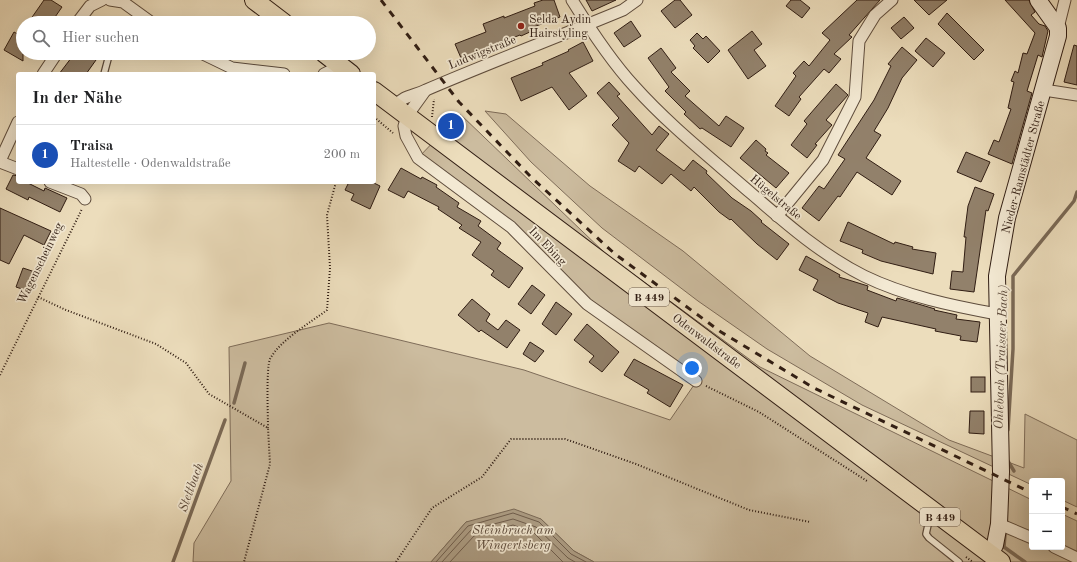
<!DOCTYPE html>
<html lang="de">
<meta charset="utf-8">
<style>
body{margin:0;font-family:"Old Standard TT",serif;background:#f6f6f6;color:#202124}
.controls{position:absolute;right:12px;bottom:12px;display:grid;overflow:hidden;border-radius:4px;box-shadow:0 4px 16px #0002}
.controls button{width:36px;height:36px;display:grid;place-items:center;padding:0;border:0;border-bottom:1px solid #e0e0e0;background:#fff;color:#202124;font:20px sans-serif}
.you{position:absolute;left:692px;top:368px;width:14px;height:14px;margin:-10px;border:3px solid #fff;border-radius:50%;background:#1a73e8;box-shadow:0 0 0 6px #1a73e833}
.badge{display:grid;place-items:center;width:26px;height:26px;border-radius:50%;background:#ea580c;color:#fff;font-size:13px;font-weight:700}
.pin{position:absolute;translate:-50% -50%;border:2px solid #fff;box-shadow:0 1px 4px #0006}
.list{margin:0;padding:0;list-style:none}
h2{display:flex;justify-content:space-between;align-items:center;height:52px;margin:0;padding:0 16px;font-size:17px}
h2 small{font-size:13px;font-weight:400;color:#757577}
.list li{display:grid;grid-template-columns:26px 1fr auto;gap:12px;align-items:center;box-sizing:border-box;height:60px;padding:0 16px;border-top:1px solid #e0e0e0}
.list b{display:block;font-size:15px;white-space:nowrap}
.list p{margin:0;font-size:13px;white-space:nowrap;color:#757577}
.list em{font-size:13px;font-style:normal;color:#757577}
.icon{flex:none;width:22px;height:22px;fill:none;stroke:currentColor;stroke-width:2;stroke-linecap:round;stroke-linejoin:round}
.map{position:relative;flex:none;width:1077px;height:562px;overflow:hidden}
.search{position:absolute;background:#fff;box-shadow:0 4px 16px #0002;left:16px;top:16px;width:360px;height:44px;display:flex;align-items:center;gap:10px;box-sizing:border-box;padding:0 14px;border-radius:22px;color:#757577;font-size:15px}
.panel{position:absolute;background:#fff;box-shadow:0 4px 16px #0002;left:16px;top:72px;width:360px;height:112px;border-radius:4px}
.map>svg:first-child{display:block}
.green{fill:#ccbc9f;stroke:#7e6c59}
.water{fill:#ac9c83;stroke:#7a6956}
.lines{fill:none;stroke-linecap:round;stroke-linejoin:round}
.shore{stroke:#6e5c4b;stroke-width:1}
.stream{stroke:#7a6956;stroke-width:3.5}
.building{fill:#92816b;stroke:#301d13}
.lane-casing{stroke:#5f4d3d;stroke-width:8}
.street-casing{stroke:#5f4d3d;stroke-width:13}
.secondary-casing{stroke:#301d13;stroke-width:18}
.primary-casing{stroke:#301d13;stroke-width:20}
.path{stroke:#301d13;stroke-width:2;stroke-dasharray:1 2;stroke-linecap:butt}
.lane{stroke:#f3e9d3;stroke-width:5.5}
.street{stroke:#f3e9d3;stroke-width:11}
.secondary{stroke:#f3e9d3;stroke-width:16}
.primary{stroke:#ecddbc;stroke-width:18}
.rail{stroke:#301d13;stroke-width:3;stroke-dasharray:7 7;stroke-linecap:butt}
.poi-dot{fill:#8f2418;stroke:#f3e9d3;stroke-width:1.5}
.labels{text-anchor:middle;stroke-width:3.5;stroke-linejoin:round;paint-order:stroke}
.shield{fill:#f3e9d3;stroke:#6a5a4d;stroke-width:1}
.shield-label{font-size:11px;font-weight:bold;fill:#301d13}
.poi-label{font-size:12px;fill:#301d13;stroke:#f3e9d3;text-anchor:start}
.street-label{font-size:12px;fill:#301d13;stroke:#f3e9d3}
.water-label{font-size:13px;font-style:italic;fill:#5b493a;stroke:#f3e9d3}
</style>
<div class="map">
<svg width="1077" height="562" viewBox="0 0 1077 562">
<rect width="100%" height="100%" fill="#ecddbc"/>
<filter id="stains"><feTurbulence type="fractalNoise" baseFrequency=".005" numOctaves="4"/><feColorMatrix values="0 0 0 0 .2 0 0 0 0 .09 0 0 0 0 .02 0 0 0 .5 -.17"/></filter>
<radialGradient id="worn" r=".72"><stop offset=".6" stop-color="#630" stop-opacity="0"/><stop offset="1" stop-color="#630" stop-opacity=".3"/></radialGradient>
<g class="green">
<polygon points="485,111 506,114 590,186 683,251 810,356 949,440 1024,468 1025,414 1077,440 1077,507 1062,500 1062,481 1032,481 1032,485 862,405 767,349 698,301 602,228 531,162"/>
<polygon points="460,114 607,255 760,367 1032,500 1032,547 1062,547 1062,514 1077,521 1077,562 594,562 574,551 541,519 466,522 431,562 193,562 194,543 231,481 229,347 329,323 524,370 670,420 696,382 587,304 511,227 418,158"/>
</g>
<polygon class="water" points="514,509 541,519 574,551 594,562 431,562 466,522"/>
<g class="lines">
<g class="shore">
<polyline points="436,562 468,526 513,513 539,522 571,554 586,562"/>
<polyline points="442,562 471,530 513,519 536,527 568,558 575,562"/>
<polyline points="450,562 474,536 513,525 533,532 563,562"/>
</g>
<g class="stream">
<polyline points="234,403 245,363"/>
<polyline points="1008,430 1013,349 1013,276 1074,201 1077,192"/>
<polyline points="1006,458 1014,471"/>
<polyline points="1005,534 1004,547 1025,562"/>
<polyline points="173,562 225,420"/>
</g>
</g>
<g class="building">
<polygon points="44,0 51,0 62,7 53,20 51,18 47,23 28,23"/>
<polygon points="543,0 554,0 560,17 531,28 532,31 521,36 520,35 461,58 455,44 486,32 483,24 504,16 504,18 535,6 534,3"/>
<polygon points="586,0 616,0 592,11"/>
<polygon points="675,0 680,0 692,15 675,28 661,11"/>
<polygon points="791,0 800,0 810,8 802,18 786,6"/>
<polygon points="857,0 880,0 849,35 852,37 834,54 841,59 829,73 824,69 799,97 801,99 789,116 775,106 796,76 793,73 804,61 809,66 830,40 822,33"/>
<polygon points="914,0 947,0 929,15"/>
<polygon points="1005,0 1029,0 1035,12 1031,15 1039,24 1045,26 1048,31 1042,57 1038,55 1027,91 1032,93 1012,164 988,154 994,140 999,142 1011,109 1008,108 1014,82 1011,81 1015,71 1018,73 1023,53 1027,54 1035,33"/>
<polygon points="947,13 984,50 974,60 938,24"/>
<polygon points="904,17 914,28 901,39 891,28"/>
<polygon points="631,21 641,36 624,47 614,33"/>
<polygon points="752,31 762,44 754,50 766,66 748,79 728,50"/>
<polygon points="14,32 23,37 23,61 4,50"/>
<polygon points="697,33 703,39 706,36 720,51 708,63 693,48 695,46 690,40"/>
<polygon points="926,38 945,53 933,67 915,51"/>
<polygon points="583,42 593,61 569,73 587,96 569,110 552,87 521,101 511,78 543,65 542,63 569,51 568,50"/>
<polygon points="1074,45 1077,46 1077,85 1064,82"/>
<polygon points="902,47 917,60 902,78 888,108 874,131 881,135 866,158 901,181 892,195 857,172 840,197 838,196 819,221 802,208 819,186 824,189 845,159 838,155 874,100 891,66 888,64"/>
<polygon points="661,48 676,68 671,72 690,91 685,96 719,126 726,116 744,128 731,147 702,128 700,129 684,114 686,112 665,91 669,87 648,58"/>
<polygon points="75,53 101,53 86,74 59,74"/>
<polygon points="609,82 620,94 617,96 652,135 659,126 669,134 656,150 684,171 693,160 707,171 706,173 732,198 751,211 762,221 761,222 789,244 777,260 757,244 731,219 730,220 719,212 694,187 691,191 671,174 662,184 639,166 635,172 618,161 629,143 612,125 619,118 597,93"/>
<polygon points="836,84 848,95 826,120 832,125 815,144 817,145 807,158 791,145 807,124 804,121"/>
<polygon points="756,140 766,149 765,151 768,153 766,155 789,173 776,188 740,158"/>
<polygon points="966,152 990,162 981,182 957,172"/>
<polygon points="401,168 421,179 422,177 437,185 436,187 459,203 457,207 481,221 478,226 501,243 497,249 523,268 509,288 491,275 494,271 472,255 481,242 459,228 462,225 438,209 439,207 408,191 404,198 388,190"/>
<polygon points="13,175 18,176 18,182 26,182 44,191 45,188 67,198 60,212 29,197 28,200 6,189"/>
<polygon points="349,182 372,182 380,186 370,209 351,200 354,194 345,190"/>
<polygon points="975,187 994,194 988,211 986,210 974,292 950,289 952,271 963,272 966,237 964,237 968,206"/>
<polygon points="0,208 51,231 44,245 24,235 9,264 0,260"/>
<polygon points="848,222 894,244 895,242 913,247 912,249 936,253 933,274 881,261 862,253 863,250 840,241"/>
<polygon points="806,256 840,275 839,277 868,286 867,290 896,301 897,298 908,301 935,309 934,310 957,315 956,319 980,322 977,342 960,340 961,336 935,331 936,329 882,317 878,327 865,322 868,313 838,303 813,290 818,280 799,270"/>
<polygon points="23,268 35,272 28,291 16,287"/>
<polygon points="532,285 545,295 531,314 518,304"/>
<polygon points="472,299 490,314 486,321 498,330 506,320 520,330 507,348 481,330 479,332 458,315"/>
<polygon points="556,302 572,314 556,335 542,324"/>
<polygon points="587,324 619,352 602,372 589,362 594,356 574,340"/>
<polygon points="530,342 544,351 535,362 523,354"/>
<polygon points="634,359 683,385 670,407 647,393 649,390 624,375"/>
<rect x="971" y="377" width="14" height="15"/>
<polygon points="970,411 984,411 984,434 969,433"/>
</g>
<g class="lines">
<defs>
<g id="lane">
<polyline points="83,15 89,23"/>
<polyline points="104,74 108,59 106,53"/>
<polyline points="936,515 928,525 926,534 929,538 959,562"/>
</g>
<g id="street">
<polyline points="110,0 123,2 152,23"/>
<path d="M572,0C590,29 610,60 634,86C667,123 707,155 745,188C782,220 820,254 864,276C905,296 953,306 997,314"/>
<polyline points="77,23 90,6 102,0"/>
<polyline points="1058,28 1065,0"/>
<polyline points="201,53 232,68 284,74"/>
<polyline points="43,74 57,53"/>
<polyline points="324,74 334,69 339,64"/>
<polyline points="1044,90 1077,95"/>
<polyline points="425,91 407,116 404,126 406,136 418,158 511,227 587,304 696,381"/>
<path d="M395,106C404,95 414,96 426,90C491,62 558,37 623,10L637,0"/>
<polyline points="0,161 18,122"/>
<polyline points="0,162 18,169"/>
<polyline points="50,182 81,194 85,199"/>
<polyline points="777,216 823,160 855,97 859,41 875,15 892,0"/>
<polyline points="999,524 1032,538"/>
<polyline points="1054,547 1077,558"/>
</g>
<polyline id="secondary" points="990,554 995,545 999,524 1001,472 997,276 1007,218 1058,36 1058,28 1038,0"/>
<g id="primary">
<polyline points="254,0 284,23"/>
<polyline points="324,53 351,74"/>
<polyline points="374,91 1001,562"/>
</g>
</defs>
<use href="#lane" class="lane-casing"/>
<use href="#street" class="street-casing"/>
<use href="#secondary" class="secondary-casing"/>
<use href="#primary" class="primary-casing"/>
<g class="path">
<polyline points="374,117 393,133"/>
<polyline points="432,117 434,99"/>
<polyline points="38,297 66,310 156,344 186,363 209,394 268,428 270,464 244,562"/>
<polyline points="0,375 82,209"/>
<polyline points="706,386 759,412 867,481"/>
<path d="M268,428C268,415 266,369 270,359C280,340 310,323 327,310L330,268L327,215L336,182"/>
<polyline points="966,557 973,562"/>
<polyline points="396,562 432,508 482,477 511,439 565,439 636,464 749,510 810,522"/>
</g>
<use href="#lane" class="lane"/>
<use href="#street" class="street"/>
<use href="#secondary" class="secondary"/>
<use href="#primary" class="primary"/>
<g class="rail">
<polyline points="381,0 459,102 531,177 615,254 721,332 814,388 1032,493"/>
<polyline points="1062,507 1077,514"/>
</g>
</g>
<circle class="poi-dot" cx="521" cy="26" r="4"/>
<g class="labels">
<g class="shield">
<rect x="629" y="288" width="40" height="18" rx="3"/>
<rect x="920" y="508" width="40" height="18" rx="3"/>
</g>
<g class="shield-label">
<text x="649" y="301">B 449</text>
<text x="940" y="521">B 449</text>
</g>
<g class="poi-label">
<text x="529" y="23">Selda Aydin<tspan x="529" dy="14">Hairstyling</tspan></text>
</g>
<g class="street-label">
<text transform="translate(482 52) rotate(-22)" y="4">Ludwigstraße</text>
<text transform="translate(1023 167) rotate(-75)" y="4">Nieder-Ramstädter Straße</text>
<text transform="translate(776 197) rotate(40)" y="4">Hügelstraße</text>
<text transform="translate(548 246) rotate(46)" y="4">Im Ebing</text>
<text transform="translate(40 263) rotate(-64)" y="4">Wagenscheinweg</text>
<text transform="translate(707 341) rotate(37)" y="4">Odenwaldstraße</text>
</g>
<g class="water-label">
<text transform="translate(1000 357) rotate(-88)" y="5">Ohlebach (Traisaer Bach)</text>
<text transform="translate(190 487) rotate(-70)" y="5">Stettbach</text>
<text x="513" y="534">Steinbruch am<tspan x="513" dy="15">Wingertsberg</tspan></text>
</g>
</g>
<rect width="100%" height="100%" filter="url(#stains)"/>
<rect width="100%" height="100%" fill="url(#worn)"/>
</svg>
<div class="controls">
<button>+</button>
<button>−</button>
</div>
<div class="you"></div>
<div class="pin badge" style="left:451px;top:126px;background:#1a4fb4">1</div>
<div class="search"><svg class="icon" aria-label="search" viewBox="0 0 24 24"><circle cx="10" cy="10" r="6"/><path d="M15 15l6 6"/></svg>Hier suchen</div>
<section class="panel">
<h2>In der Nähe<small></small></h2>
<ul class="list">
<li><span class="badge" style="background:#1a4fb4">1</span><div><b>Traisa</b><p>Haltestelle · Odenwaldstraße</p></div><em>200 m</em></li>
</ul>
</section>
</div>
